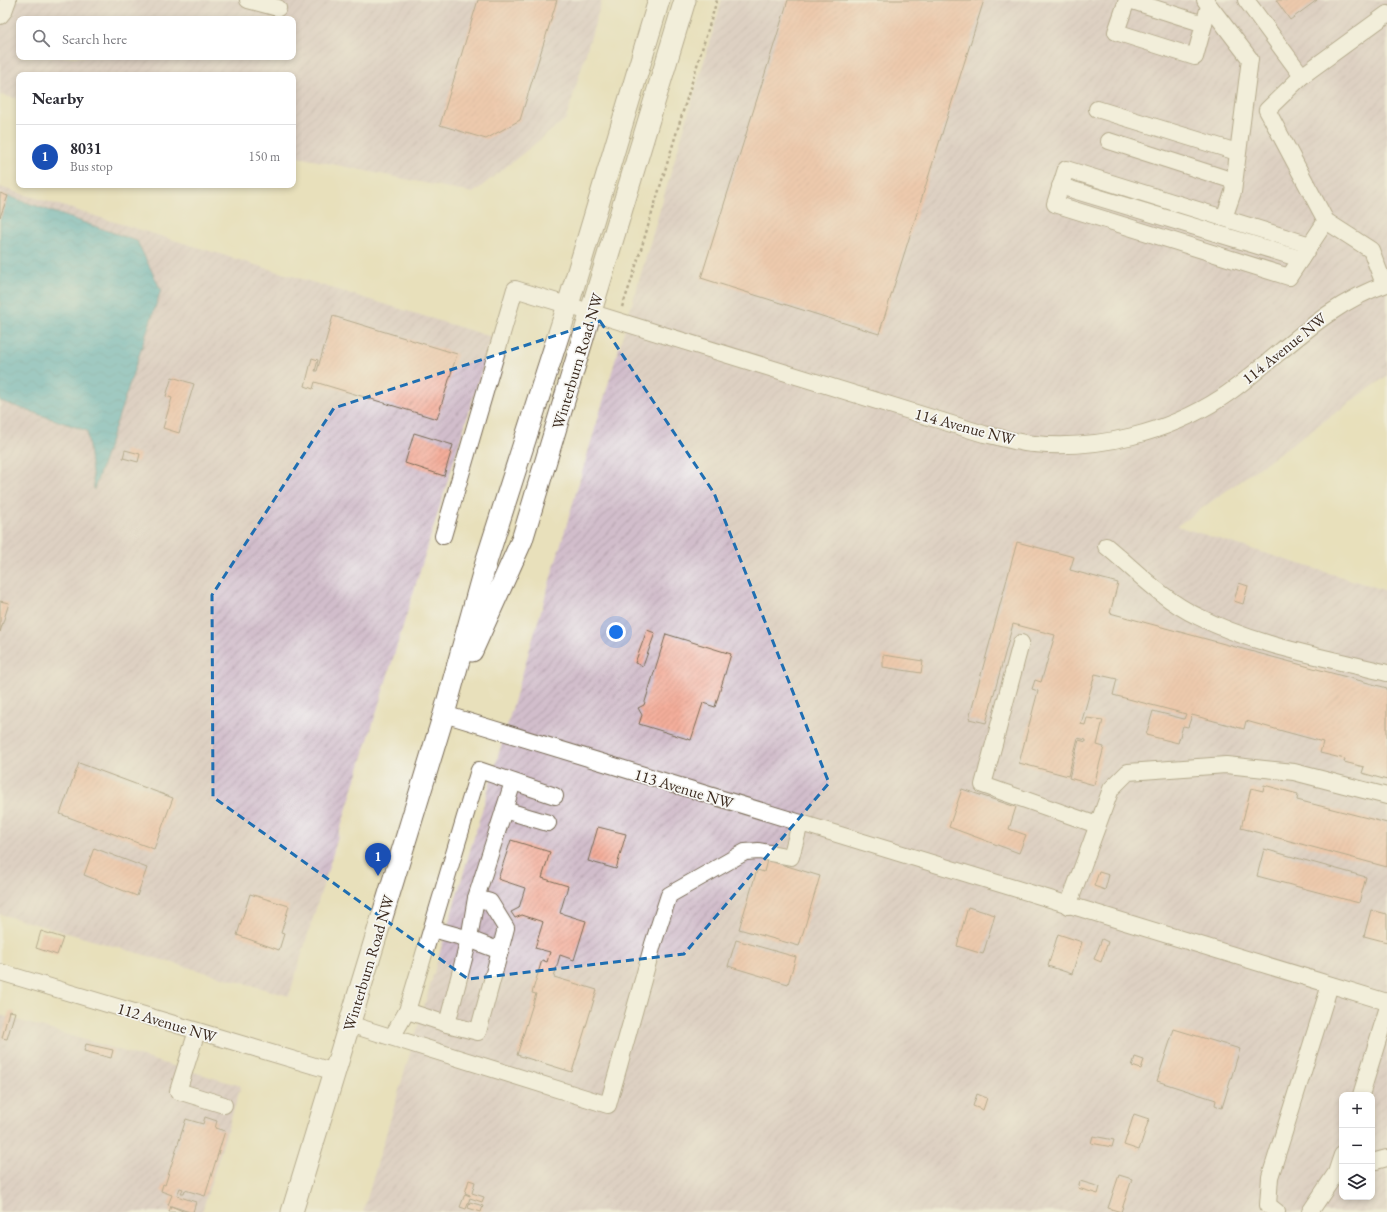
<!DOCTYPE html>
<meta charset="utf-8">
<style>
body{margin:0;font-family:"EB Garamond",serif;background:#f7f7f7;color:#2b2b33}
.controls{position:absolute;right:12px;bottom:12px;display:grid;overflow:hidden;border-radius:8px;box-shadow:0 2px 6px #0003}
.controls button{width:36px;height:36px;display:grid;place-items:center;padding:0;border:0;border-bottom:1px solid #e1e1e2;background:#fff;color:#2b2b33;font:20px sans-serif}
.you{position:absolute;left:616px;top:632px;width:14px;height:14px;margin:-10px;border:3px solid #fff;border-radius:50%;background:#1a73e8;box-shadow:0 0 0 6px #1a73e833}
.badge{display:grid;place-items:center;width:26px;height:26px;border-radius:50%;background:#0f766e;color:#fff;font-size:13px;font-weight:700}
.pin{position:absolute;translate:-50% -33px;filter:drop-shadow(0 1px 2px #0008)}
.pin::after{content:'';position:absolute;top:21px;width:14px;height:12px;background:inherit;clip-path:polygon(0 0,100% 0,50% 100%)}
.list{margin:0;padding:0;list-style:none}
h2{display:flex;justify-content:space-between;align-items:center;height:52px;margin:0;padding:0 16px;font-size:17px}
h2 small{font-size:13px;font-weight:400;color:#7c7c81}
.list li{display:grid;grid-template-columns:26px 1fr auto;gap:12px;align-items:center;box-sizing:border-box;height:64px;padding:0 16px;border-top:1px solid #e1e1e2}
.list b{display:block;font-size:15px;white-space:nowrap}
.list p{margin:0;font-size:13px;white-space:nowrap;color:#7c7c81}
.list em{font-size:13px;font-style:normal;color:#7c7c81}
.icon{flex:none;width:22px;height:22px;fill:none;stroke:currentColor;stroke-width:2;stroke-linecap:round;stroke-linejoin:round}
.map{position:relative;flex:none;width:1387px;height:1212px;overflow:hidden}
.search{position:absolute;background:#fff;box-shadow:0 2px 6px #0003;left:16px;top:16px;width:280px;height:44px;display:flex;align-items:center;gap:10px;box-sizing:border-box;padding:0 14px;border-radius:8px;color:#7c7c81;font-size:15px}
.panel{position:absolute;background:#fff;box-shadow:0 2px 6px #0003;left:16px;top:72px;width:280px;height:116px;border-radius:8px}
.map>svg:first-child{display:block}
.industrial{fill:url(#industrial-furrows);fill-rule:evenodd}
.water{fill:url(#water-waves);stroke:#426c73}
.building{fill:url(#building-hatch)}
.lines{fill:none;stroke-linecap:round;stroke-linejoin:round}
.minor-casing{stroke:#786a55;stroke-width:18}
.major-casing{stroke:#786a55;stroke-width:23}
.path{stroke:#786a55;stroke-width:2.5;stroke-dasharray:3 3;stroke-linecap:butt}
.minor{stroke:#fff;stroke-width:16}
.major{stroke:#fff;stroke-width:21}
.marked{fill:none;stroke:#1f6fb2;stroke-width:3;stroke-dasharray:8 5;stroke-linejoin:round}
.labels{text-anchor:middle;stroke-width:3.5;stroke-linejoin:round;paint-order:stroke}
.street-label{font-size:16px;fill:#3b2a1e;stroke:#f6f6f2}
</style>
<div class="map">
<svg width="1387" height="1212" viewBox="0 0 1387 1212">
<defs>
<pattern id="industrial-furrows" width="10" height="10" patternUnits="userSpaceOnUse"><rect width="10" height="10" fill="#d1bdcb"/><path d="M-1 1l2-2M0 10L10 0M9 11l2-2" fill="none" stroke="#ab9aa4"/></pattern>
<pattern id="water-waves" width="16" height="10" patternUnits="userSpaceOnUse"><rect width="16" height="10" fill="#49aec8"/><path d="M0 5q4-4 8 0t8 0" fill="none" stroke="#3e8ea2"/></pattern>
<pattern id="building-hatch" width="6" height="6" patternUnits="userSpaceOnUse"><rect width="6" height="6" fill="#f4ae9b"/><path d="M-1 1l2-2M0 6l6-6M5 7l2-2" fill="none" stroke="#c78e7e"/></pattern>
</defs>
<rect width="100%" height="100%" fill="#f6f6f2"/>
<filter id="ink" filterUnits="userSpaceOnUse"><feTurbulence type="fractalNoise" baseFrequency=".025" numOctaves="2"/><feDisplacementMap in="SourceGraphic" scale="8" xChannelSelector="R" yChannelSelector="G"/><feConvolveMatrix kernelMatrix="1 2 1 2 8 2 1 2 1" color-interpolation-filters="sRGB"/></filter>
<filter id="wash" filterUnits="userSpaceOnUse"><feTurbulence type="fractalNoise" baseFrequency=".012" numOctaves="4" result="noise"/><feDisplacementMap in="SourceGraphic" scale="16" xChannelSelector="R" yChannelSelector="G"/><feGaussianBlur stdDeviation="0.9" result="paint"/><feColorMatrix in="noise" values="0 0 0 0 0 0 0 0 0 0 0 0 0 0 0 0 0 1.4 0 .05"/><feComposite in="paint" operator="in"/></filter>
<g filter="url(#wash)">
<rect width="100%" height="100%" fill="#e8e0bb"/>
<g class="industrial">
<path d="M0,0H602L566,119L473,193L293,156V75H19V99L0,95ZM19,19H293V57H19Z"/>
<path d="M722,0H1387V376L1177,526L1387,591V1212H363ZM1342,1095H1372V1197H1342Z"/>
<polygon points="0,187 492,337 289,996 0,914"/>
<polygon points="0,1015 241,1086 202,1212 0,1212"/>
</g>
<polygon class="water" points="8,196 137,241 161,290 94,490 87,431 0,401 0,220"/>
<g id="blocks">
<g class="building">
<polygon points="478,0 557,0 520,120 486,139 440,125"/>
<polygon points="788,0 984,0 879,334 701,278"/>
<polygon points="1276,0 1317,0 1290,20"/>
<polygon points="0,193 8,196 0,217"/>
<polygon points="333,316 457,354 437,419 315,382 313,389 305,386 312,358 318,360 315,371 317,371"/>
<polygon points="172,377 194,384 179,433 163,428 172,398 166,396"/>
<polygon points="414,433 453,445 444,476 405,463"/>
<polygon points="125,450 140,454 138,462 123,458"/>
<polygon points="1017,542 1074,557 1070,570 1118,583 1110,613 1387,688 1387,780 1362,773 1364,767 1344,762 1345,759 1320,753 1323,742 1246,721 1244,729 1192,715 1188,727 1183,726 1178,743 1146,735 1153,711 1184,719 1186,714 1113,695 1117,679 1095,674 1081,724 1085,725 1087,718 1103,720 1097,745 1104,747 1094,785 1069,778 1079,740 1086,742 1086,740 1078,738 1068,776 1019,763 1038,691 1032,689 1035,680 1041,682 1055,635 1013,624 986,723 969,719"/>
<polygon points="1239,583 1248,586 1243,604 1234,601"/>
<polygon points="0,601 9,603 0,632"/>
<polygon points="647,630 655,633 643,666 635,663"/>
<polygon points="666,634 731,654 715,707 703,703 691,740 639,724 642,715 638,708 644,705"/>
<polygon points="883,655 923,661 921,673 883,667"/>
<polygon points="79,763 173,798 154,849 60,814"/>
<polygon points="1264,785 1298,794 1297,800 1387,823 1387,867 1241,828 1251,788 1263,791"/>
<polygon points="962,789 1016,807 1009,829 1026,835 1019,853 949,827"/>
<polygon points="598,827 626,834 616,869 588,861"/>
<polygon points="511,840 550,852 542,878 568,886 560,913 586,921 574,960 560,955 554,977 597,990 572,1072 517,1055 536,994 532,993 542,960 547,962 550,952 535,948 543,922 522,915 515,918 511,912 519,908 525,888 498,879"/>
<polygon points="94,848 147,868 137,896 84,875"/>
<polygon points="1264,849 1366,877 1359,903 1257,876"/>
<polygon points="767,860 820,876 799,946 739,929 757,870 764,872"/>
<polygon points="1099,872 1109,875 1105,890 1094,886"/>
<polygon points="250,894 289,906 281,933 284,934 279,950 237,935"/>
<polygon points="968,907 995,915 983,954 957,946"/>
<polygon points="1371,910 1387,914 1387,942 1364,936"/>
<polygon points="41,931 63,938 57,955 36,948"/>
<polygon points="1058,934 1082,942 1072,974 1048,966"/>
<polygon points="1102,939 1108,942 1101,962 1094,959"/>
<polygon points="736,940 796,957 788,984 728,966"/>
<polygon points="9,1011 15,1012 7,1039 2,1038"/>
<polygon points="1174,1029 1240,1049 1222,1108 1215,1105 1216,1100 1157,1081"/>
<polygon points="86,1044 113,1050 111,1058 84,1051"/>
<polygon points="1135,1057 1144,1060 1141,1069 1132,1066"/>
<polygon points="977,1094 987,1098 983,1110 973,1106"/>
<polygon points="1134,1114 1149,1119 1139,1150 1124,1145"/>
<polygon points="205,1117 217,1121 215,1128 225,1131 205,1196 185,1190 184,1193 181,1193 183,1189 180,1188 177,1196 196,1202 193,1212 190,1212 168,1205 172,1195 161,1191 163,1184 165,1185 186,1119 203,1124"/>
<polygon points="1093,1136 1114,1140 1112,1147 1091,1143"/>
<polygon points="1119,1175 1132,1179 1121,1212 1108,1208"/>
<polygon points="469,1180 475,1182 472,1193 484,1197 482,1202 470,1198 466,1209 460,1207 465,1194 470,1196 470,1195 465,1193"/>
<polygon points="1080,1181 1100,1187 1098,1194 1078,1188"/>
<polygon points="470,1202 483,1206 481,1212 468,1208"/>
<polygon points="171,1206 185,1212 169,1212"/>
</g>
</g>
</g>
<g filter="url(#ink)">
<use href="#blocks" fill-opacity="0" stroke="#786a55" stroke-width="1"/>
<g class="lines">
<defs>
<g id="minor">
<polyline points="248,0 278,8"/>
<polyline points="1127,0 1116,32 1195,57 1209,6"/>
<polyline points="1129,0 1204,24"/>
<polyline points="1205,0 1250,59 1233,192 1224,218"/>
<polyline points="1246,0 1302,76 1387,14"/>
<polyline points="0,16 4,11 8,0"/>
<polyline points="1302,76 1267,110 1326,221 1371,250 1384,284"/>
<polyline points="1097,109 1237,152"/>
<polyline points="1109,141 1234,181"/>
<polyline points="1060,186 1301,259"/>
<polyline points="1310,245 1066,169 1055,204 1289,277 1326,221"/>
<path d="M443,536L515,289L984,434C1000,437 1017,443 1034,444C1098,450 1167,433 1221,398C1238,387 1254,373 1269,361C1306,330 1341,299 1387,284"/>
<path d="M1106,546C1135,570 1163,600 1197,616C1256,646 1324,657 1387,673"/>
<polyline points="1021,643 983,785 1097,825"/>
<polyline points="444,714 1387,1002"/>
<polyline points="504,810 548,823"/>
<polyline points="1068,906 1111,789 1128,772 1226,765 1294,772 1387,796"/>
<polyline points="433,929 469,939 500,951 506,928 490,902 476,898"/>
<polyline points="0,972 335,1072"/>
<polyline points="407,1011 447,1024 469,939 476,898 513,782"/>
<polyline points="349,1024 608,1105 653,944 669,895 745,852 759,851 791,857 800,824"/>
<polyline points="447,1024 478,1032 500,951"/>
<polyline points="197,1031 178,1091 224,1105"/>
<polyline points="392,1037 407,1011 479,770 555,796"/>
<polyline points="1361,1095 1387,1010"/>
<polyline points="1372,1162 1387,1158"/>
<polyline points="1277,1212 1268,1205 1270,1177 1330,985"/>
<polyline points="1310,1212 1336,1173 1342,1155"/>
</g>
<g id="major">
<polyline points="472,651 522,540 685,0"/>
<polyline points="292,1212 444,714 487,559 568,305 659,0"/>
</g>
</defs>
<use href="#minor" class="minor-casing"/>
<use href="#major" class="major-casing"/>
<polyline class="path" points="622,307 631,282 717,0"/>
<use href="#minor" class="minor"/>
<use href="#major" class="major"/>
</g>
</g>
<path d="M0 0H1387V1212H0ZM600,321L714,493L829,783L684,954L468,979L213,797L212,595L334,408Z" fill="#e8e0bb" fill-opacity=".55" fill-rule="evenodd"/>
<path class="marked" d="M600,321L714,493L829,783L684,954L468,979L213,797L212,595L334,408Z"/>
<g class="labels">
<g class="street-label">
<text transform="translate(1284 348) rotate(-39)" y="6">114 Avenue NW</text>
<text transform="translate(577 361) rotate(-73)" y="6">Winterburn Road NW</text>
<text transform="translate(965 426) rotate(15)" y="6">114 Avenue NW</text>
<text transform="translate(684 788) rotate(17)" y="6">113 Avenue NW</text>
<text transform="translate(368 963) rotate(-73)" y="6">Winterburn Road NW</text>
<text transform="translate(167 1022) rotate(17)" y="6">112 Avenue NW</text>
</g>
</g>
</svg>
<div class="controls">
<button>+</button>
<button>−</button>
<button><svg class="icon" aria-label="layers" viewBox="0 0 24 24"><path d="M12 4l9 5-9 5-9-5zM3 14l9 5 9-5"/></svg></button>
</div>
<div class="you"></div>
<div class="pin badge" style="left:378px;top:876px;background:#1a4fb4">1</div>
<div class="search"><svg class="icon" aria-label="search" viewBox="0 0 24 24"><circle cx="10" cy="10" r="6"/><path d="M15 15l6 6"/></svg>Search here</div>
<section class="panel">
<h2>Nearby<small></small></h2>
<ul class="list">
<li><span class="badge" style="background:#1a4fb4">1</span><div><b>8031</b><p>Bus stop</p></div><em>150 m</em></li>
</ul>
</section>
</div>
